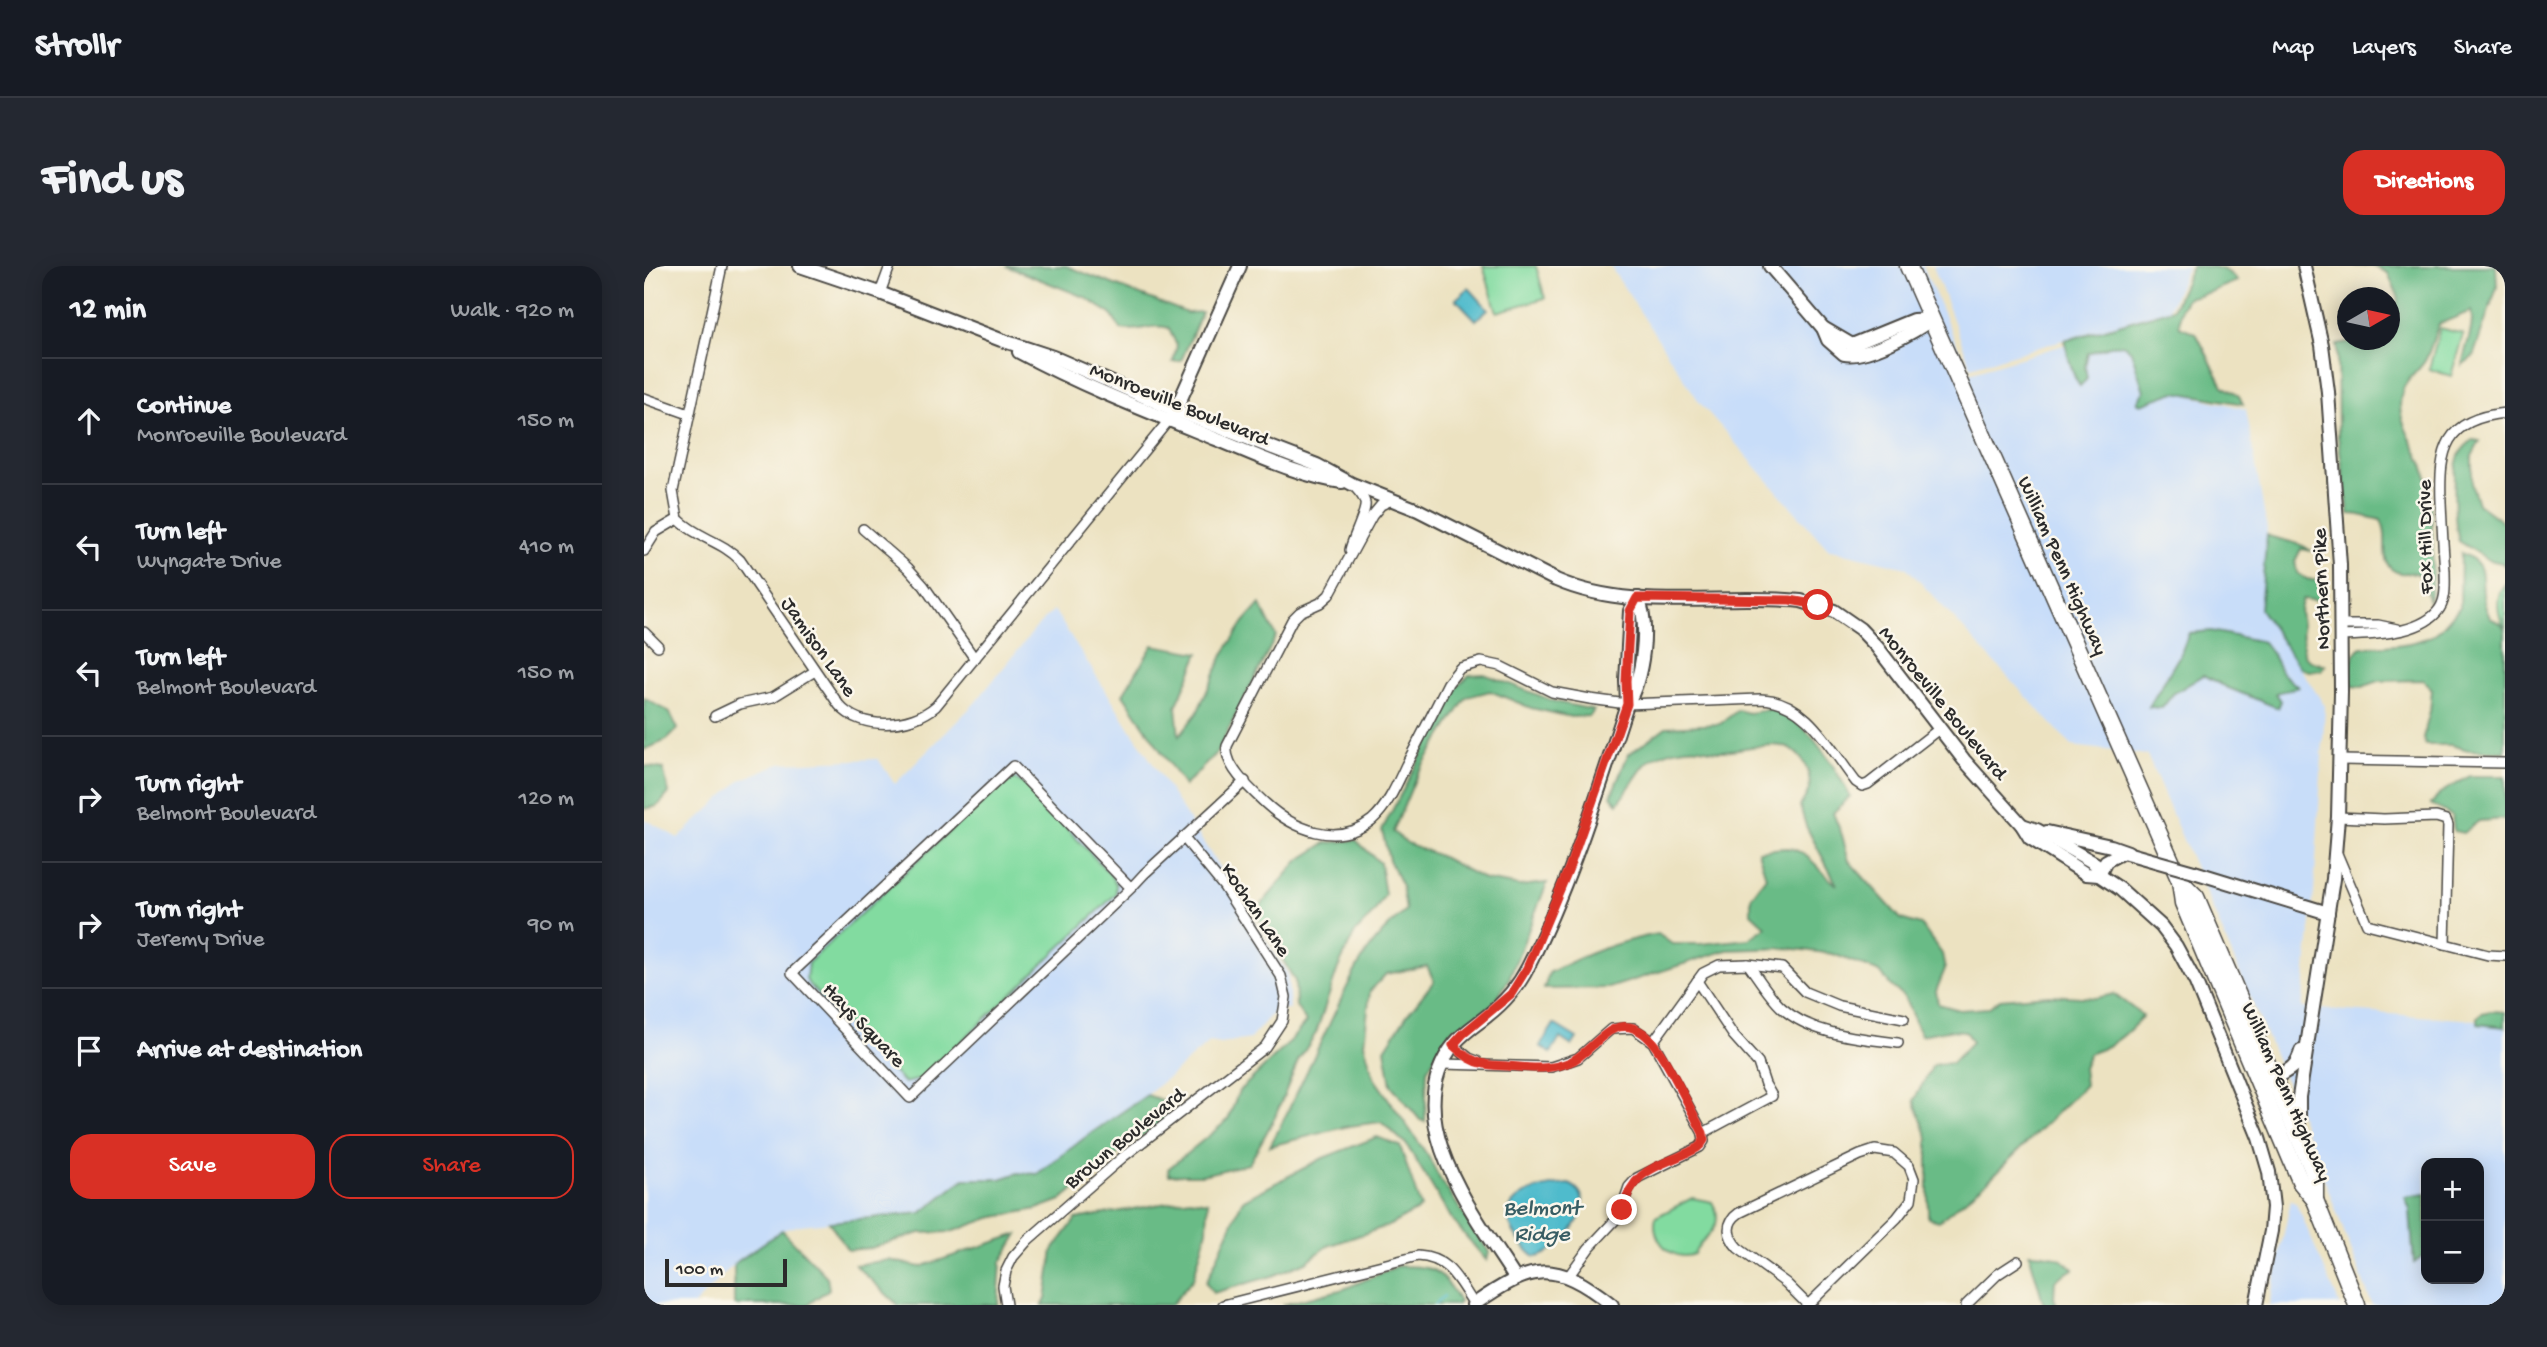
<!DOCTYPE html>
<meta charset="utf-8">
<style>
body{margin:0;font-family:"Gochi Hand",sans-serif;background:#242831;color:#f1f3f6}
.controls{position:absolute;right:21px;bottom:21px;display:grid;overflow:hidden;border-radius:14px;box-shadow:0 4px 18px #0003}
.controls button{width:63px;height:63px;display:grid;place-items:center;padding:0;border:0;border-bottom:2px solid #363941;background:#171b24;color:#f1f3f6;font:35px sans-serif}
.compass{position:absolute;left:1693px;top:21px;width:63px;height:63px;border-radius:50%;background:#171b24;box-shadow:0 4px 18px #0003;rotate:81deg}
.scale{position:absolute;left:21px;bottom:18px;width:122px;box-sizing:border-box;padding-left:7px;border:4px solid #2b2b2b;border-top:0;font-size:19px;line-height:24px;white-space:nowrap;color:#2b2b2b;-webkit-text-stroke:5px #fbf7ec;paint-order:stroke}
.stop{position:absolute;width:21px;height:21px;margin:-16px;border:5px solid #d93025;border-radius:50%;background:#fff}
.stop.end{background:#d93025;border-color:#fff;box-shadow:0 2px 7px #0008}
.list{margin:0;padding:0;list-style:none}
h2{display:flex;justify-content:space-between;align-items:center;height:91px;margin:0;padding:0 28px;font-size:30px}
h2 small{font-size:23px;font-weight:400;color:#9ea1a6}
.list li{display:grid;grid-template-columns:46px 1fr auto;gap:21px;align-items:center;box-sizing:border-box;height:126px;padding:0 28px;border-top:2px solid #363941}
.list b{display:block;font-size:26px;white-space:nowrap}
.list p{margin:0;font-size:23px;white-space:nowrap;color:#9ea1a6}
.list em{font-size:23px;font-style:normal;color:#9ea1a6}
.actions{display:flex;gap:14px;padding:21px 28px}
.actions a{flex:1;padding:16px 0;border:2px solid #d93025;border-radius:21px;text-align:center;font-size:24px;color:#d93025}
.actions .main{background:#d93025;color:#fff}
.icon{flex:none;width:38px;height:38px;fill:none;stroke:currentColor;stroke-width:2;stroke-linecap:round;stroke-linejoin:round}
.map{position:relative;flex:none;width:1861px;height:1039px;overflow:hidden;border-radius:21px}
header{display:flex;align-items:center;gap:42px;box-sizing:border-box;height:98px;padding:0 35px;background:#171b24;border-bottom:2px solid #363941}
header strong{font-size:33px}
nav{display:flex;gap:38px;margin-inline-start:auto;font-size:24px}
.intro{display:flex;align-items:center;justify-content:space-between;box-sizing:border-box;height:168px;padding:0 42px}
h1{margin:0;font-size:49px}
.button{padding:18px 32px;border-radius:21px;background:#d93025;color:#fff;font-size:24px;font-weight:700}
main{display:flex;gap:42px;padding:0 42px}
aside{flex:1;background:#171b24;border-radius:21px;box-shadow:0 4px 18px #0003}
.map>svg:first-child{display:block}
.built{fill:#c8ddf9;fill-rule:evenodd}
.green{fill:#82dba0;stroke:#568366;stroke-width:2}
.forest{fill:#69bb86;stroke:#4a7358;stroke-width:2}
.water{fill:#50bbcc;stroke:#3e737c;stroke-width:2}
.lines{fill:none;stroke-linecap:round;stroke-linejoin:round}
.stream{stroke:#50bbcc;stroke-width:2.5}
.street-casing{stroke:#484642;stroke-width:12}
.secondary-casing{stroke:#484642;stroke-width:16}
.highway-casing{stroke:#484642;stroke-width:19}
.street{stroke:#fff;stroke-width:9}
.secondary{stroke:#fff;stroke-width:12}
.highway{stroke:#fff;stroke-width:16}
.secondary-bridge-casing{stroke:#484642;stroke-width:16;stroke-linecap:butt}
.secondary-bridge{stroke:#fff;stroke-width:12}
.route{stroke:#d93025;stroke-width:9}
.labels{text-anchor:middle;stroke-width:5;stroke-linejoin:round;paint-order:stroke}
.street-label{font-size:21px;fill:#2b2b2b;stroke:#fbf7ec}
.water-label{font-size:23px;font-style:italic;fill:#385d63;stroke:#fbf7ec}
</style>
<header>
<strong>Strollr</strong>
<nav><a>Map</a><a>Layers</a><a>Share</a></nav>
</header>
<div class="intro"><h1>Find us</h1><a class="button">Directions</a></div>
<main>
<aside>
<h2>12 min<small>Walk · 920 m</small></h2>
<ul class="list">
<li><svg class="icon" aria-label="ahead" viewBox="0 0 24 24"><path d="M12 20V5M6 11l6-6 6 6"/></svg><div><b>Continue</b><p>Monroeville Boulevard</p></div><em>150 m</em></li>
<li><svg class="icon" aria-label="left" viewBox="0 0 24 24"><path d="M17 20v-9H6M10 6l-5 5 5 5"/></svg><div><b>Turn left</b><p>Wyngate Drive</p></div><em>410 m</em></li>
<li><svg class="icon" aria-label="left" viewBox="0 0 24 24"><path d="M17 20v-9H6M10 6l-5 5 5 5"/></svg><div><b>Turn left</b><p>Belmont Boulevard</p></div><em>150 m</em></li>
<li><svg class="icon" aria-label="right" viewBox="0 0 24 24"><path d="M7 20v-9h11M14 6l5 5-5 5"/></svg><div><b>Turn right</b><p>Belmont Boulevard</p></div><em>120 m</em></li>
<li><svg class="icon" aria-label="right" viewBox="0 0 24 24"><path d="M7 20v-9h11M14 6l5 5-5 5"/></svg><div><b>Turn right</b><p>Jeremy Drive</p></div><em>90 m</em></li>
<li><svg class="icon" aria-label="arrive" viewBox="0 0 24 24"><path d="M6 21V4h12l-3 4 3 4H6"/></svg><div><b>Arrive at destination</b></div></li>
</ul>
<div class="actions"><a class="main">Save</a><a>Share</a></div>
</aside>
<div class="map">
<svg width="1861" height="1039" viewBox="0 0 1861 1039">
<rect width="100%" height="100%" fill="#fbf7ec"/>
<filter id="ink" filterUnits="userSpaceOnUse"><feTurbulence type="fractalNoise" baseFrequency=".0143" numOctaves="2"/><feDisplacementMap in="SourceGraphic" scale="14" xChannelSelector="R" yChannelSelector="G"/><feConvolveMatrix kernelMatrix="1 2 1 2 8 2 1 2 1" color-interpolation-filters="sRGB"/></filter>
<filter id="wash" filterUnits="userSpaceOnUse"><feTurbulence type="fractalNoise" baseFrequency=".00686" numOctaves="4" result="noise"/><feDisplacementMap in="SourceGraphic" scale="28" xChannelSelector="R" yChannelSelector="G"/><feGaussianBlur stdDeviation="1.57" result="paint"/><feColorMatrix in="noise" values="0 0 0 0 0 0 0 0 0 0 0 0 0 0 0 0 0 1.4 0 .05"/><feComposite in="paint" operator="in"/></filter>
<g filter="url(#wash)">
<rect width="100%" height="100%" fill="#ece2c1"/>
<g class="built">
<path d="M966,0H1279L1325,107L1525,48L1523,124L1602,143L1623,263L1617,343L1681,440L1670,626L1658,742L1861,756V1039H1728L1654,844L1503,489L1428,480L1263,302L1184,283L1056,137ZM1782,897H1835V1013H1782Z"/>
<polygon points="1289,0 1544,0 1525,43 1327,101"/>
<polygon points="410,344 644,708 646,744 632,743 606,773 576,778 566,776 491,839 443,870 394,909 375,907 356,913 320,913 277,947 157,959 138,964 90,998 50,1039 0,1039 0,553 34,572 97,514 137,497 234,493 251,518 330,438 391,363"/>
<polygon points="1647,934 1652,937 1696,1039 1625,1039"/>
</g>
<g class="green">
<polygon points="839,0 892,0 901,32 853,46"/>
<polygon points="1796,62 1819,68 1807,110 1785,103"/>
<path d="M1861,318V364C1854,350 1850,330 1861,318Z"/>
<polygon points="370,513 381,518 466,608 472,618 472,628 278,813 260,817 165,719 162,713 164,697 357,517"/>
<path d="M1048,932L1068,936C1084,963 1058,968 1050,988C1028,997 1006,973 1012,951Z"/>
</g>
<g class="forest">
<path d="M362,0H422L543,47L558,46L537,95L529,96L533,80L525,62C505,57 496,67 476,63L467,48L440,31Z"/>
<path d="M1548,0C1567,0 1583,0 1593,15L1566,26L1543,32L1537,42L1535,60L1552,67L1579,120L1595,130L1599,138L1531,126L1497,138L1493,136L1500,125L1487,85L1481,79L1466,80L1444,87L1441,100L1443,113L1436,120C1427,109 1425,89 1420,75L1529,43Z"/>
<path d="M1709,0H1852L1853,21L1829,91L1818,99C1821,81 1831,61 1827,45L1795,58C1790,70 1787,82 1782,93C1777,103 1764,111 1759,123C1747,154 1775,180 1782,208C1789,239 1791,305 1785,336L1778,310C1767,304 1767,308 1757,307C1737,304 1742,284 1741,270C1741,265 1739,259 1737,254C1726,252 1717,248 1705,248L1694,171L1693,79L1722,74H1745L1746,59L1755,32L1744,7L1729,0Z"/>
<path d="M1829,174L1836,175L1828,190V219L1834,238L1861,258V300L1858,297L1845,294L1815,275C1810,257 1807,201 1817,186C1820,181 1825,177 1829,174Z"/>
<path d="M1623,269C1638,276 1653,274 1667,285L1657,283L1651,295L1653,307L1663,313L1680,316V325L1676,335L1659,333C1654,345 1657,350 1658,361C1661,384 1652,394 1681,399L1678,404L1665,405L1656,402L1616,343Z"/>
<path d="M1817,287C1846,299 1835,310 1840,335C1841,341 1844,347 1846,352L1858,358L1861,364V486L1824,484L1807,479H1781L1779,472L1786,446L1788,423L1779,414L1735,415L1718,421L1708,420C1704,403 1705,394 1717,381C1741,380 1768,380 1789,369C1799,363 1808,349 1816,341Z"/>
<polygon points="616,338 632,370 572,488 540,520 479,428 509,379 555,387 532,441 535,470 553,447 580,387 600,356"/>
<polygon points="1567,365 1619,376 1629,389 1638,407 1654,421 1632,427 1637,435 1634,442 1582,421 1560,409 1529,428 1518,442 1505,441 1537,387 1545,367"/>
<path d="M840,408L912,436L950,444L946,450L927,451L887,442L846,425L823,431L774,506L749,566L763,577L800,592L841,614L876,620L903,617L864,715L847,740L806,766L783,804L781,856L776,854L747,819L741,783L763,749L790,715L783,700L742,708L726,725L720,778L730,812L784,890L796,913L845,986L843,995L809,955L762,878L737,856L705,860L626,880C647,841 665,800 685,759C708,711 718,680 762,645L758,620L745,594L738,564L813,421L825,409Z"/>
<polygon points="0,432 26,447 34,463 23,474 0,484"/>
<path d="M1127,443C1133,445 1142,447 1147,451C1172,470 1192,503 1206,530L1189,547L1198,569L1205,595L1257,653L1277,659L1298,688L1301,703L1292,725L1294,738L1316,744L1344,742L1356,733L1405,729L1452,732L1470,728L1499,750C1481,770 1470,779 1445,788L1439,802L1441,819L1344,915L1295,955L1284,952V872L1270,834L1289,799L1308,797L1328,776L1321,765L1303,764L1277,769L1260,731L1246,719L1236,706L1189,688L1144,682L1083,684L965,722L900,723L905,707C944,687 971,676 1014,668L1028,678H1056L1105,673L1122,661L1107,647V631L1122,611L1114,585C1124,584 1134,582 1143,582C1165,584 1177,608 1193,619L1162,560L1156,540C1166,525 1169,518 1162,501C1146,465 1108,484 1077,485C1070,485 1063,483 1056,482C1039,480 1019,486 1005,495C999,498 981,529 974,537L967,530L984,489L1022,461L1076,458L1094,444L1105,447Z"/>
<polygon points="0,500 19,503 25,527 14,540 0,543"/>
<polygon points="1826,510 1861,510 1861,553 1835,555 1819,567 1810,565 1808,550 1787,538 1796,527"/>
<polygon points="712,574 736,597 741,629 729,648 710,668 694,702 672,767 654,795 631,851 605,898 558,909 525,909 524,903 584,854 595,825 643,779 662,756 652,740 651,715 611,646 654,595 682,577"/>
<polygon points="1847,745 1861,746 1861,761 1834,758 1834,751 1838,747"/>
<polygon points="503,829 520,835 523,853 481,882 417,934 393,943 346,952 307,966 276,967 227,982 204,984 185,956 277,947 320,913 356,913 374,907 393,908 443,870"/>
<polygon points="733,871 756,880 777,942 746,959 684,980 662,996 628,1010 569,1027 562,1017 598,935 679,892"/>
<polygon points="1782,928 1782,964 1778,991 1770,997 1766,944 1761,931"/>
<polygon points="546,933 564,936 563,964 549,1013 527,1039 399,1039 402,1033 409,984 432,953"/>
<polygon points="138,964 183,1011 185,1023 163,1039 90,1039 90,998"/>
<polygon points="374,968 357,996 354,1039 254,1039 211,999 245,994 276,1001"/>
<path d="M1385,987C1401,987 1418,990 1429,1003L1411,1014L1410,1032L1413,1039H1400Z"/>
<path d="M754,1000C793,1001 795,1001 815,1036L812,1039H638L700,1023Z"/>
</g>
<g class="water">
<polygon points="825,22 844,43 832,54 812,33"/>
<polygon points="910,758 933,772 928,780 916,772 907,787 896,780"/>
<path d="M925,918C963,934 913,990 891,991C883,986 878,978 873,971C844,931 895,920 925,918Z"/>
</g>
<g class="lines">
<polyline class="stream" points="790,1039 800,1030"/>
</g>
</g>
<g filter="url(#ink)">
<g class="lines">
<defs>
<g id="street">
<path d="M78,0L29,225L34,253C53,272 78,275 96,294L195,439C217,465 267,462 292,440L525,154"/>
<polyline points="236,27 246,0"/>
<polyline points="0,132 45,148"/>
<path d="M748,234L737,239L728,250L685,329L676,337L656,346L648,354L583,480C580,500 607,524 621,537C649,563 693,582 728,554C744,540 753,518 762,499C776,472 790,445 804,417L816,402L837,396L856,400L908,426L946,433L983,438L1116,433C1162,433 1187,484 1212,516L1218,520L1224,518L1295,463"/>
<polyline points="219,263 264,302 280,320 331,393"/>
<path d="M706,284C708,273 723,245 721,237C720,230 713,224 708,218"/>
<polyline points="0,285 12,266 34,253"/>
<polyline points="1697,359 1734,359 1753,363"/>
<polyline points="0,366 14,380"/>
<path d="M1697,370C1725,369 1773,369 1793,346C1803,335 1801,319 1801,305C1799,282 1798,259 1797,236C1795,183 1801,153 1861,147"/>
<polyline points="71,450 96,438 129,431 171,405"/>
<polyline points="1696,494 1861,497"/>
<polyline points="1694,551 1740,553 1792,551 1802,554 1804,559 1801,678"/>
<polyline points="1692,585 1723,658 1844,689 1861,690"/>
<polyline points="487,622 369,500 148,707 266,832 487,622 500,608 601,515"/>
<polyline points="1104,698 1138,702 1161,726 1195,740 1260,753"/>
<polyline points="1053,715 1089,769 1114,797 1121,818 1128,830 1059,867"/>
<path d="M1009,776L1059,707L1075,699L1104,698C1115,713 1125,730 1138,742C1168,769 1216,772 1254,777"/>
<polyline points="809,779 825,792 833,795"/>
<polyline points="798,798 907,801 934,792 967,763 989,762 1009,776 1059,867"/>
<path d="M1231,884L1250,887L1265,900L1270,913L1267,934L1253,952L1164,1039L1142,1017L1094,982C1083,970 1081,957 1095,947L1216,889Z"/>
<polyline points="924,1011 945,982 975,950 985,921 993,912 1056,881 1060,875 1059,867"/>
<polyline points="362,1039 359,1020 362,1005 369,991 384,974 479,891 621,781 638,755 642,731 637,710 580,621 539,571"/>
<path d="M579,1039L774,990C806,992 814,1015 830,1038"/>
<polyline points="1322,1039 1354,1008 1374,995"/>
</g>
<g id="secondary">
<path d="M156,0L236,27L357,74L409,91L533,145L673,199L708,218L774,244L912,314C988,347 1076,327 1157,335L1190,345L1216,363L1233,381L1320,494L1378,559L1386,572L1442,608L1455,609L1476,623L1517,660L1532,680L1552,717L1615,872L1625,906L1629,941L1627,965L1612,1039"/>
<path d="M1126,0L1179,62L1184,74L1200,88C1221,93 1271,66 1288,53"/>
<polyline points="1179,62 1208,79 1269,54 1288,53"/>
<path d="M375,86C438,120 505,146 572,173C612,189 655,210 698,216"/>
<polyline points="529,150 596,0"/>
<polyline points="983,437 982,415 986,345 994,332"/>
<polyline points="1378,559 1393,564 1452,598 1455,609"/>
<polyline points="1403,566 1467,580 1484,586"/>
<polyline points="1550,606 1684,647"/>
<polyline points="1455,609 1462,595 1479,586 1511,595"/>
<path d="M1624,817C1639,804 1651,807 1657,785"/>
<polyline points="1655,865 1655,831 1689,613 1694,551 1697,426 1696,299 1684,126 1678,79 1660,0"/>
<path d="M871,1012C831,949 751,850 811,777C820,766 832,759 843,750C861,736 874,721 884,701C926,618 954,526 983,438C999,412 1006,359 994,332"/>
<path d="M829,1039C887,999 909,992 968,1039"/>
</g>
<g id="highway">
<polyline points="1264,0 1536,615 1539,637 1657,917 1671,934 1713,1039"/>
<polyline points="1536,615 1552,631 1667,900 1671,911 1671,934"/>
</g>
</defs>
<use href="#street" class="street-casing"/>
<use href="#secondary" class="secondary-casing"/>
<use href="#highway" class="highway-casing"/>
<use href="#street" class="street"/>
<use href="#secondary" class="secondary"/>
<use href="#highway" class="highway"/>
<defs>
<polyline id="secondary-bridge" points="1511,595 1550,606"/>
</defs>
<use href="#secondary-bridge" class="secondary-bridge-casing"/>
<use href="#secondary-bridge" class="secondary-bridge"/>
</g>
</g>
<g class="lines" filter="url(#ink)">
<path class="route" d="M978,944C990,904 1008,903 1043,887C1050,884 1056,882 1060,874L1059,867C1046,843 1019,781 999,767C967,745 951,785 926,796C905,805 885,802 863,800C856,799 848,800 841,798C828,796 818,788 809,779L819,768L867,728L883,702L925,602L983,438L982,415L986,345L993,332L1146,334L1174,339"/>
</g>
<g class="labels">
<g class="street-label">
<text transform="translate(536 137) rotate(22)" y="7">Monroeville Boulevard</text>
<text transform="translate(1780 271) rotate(-91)" y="7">Fox Hill Drive</text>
<text transform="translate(1420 299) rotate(66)" y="7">William Penn Highway</text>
<text transform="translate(1676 323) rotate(-92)" y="7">Northern Pike</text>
<text transform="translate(176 380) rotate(55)" y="7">Jamison Lane</text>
<text transform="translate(1300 436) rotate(51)" y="7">Monroeville Boulevard</text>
<text transform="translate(613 643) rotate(56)" y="7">Kochan Lane</text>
<text transform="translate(221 758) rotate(46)" y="7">Hays Square</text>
<text transform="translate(1644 825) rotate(66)" y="7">William Penn Highway</text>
<text transform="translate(480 871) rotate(-39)" y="7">Brown Boulevard</text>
</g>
<g class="water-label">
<text x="898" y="948">Belmont<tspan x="898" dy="26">Ridge</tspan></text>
</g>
</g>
</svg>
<div class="controls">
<button>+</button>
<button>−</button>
</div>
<svg class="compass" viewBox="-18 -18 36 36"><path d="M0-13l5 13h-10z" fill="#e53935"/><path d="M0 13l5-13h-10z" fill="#9ea1a6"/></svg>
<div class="scale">100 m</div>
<div class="stop" style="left:1174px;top:339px"></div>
<div class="stop end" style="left:978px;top:944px"></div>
</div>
</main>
